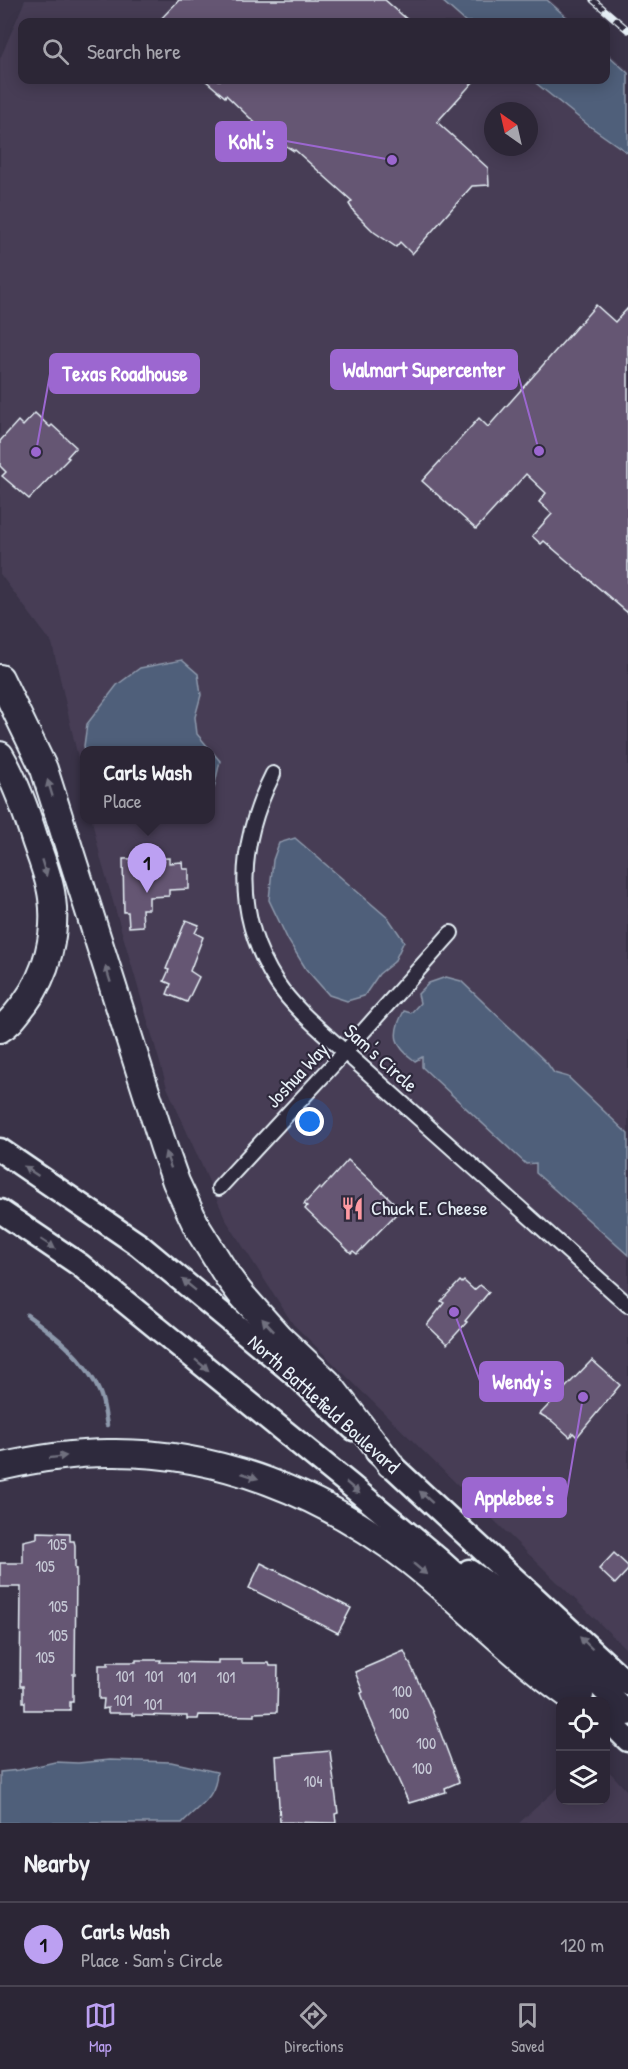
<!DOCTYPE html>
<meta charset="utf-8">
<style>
body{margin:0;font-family:"Patrick Hand",sans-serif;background:#383242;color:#f1f3f6}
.controls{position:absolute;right:18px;bottom:18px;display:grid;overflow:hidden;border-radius:12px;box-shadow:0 3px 15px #0003}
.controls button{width:54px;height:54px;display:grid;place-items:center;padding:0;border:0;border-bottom:2px solid #484351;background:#2c2636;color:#f1f3f6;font:30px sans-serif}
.compass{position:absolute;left:484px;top:102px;width:54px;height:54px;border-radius:50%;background:#2c2636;box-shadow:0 3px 15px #0003;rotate:326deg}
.you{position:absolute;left:310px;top:1122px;width:21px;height:21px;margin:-15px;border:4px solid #fff;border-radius:50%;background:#1a73e8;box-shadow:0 0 0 9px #1a73e833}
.badge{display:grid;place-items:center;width:39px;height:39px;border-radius:50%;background:#bca0f2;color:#111;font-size:20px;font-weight:700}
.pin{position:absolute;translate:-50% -50px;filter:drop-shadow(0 2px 3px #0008)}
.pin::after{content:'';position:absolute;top:32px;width:21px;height:18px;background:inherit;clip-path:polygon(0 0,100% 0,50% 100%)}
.popup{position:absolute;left:80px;top:746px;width:135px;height:78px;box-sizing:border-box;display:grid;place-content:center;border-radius:12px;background:#2c2636;filter:drop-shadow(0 2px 4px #0005);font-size:20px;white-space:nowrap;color:#a6a5ad}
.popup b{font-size:22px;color:#f1f3f6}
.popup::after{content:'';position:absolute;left:50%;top:100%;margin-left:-12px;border:12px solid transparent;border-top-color:#2c2636}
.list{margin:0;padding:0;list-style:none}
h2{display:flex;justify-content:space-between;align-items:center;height:78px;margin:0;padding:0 24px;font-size:26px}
h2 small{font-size:20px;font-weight:400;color:#a6a5ad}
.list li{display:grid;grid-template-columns:39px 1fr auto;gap:18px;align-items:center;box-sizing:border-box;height:84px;padding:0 24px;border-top:2px solid #484351}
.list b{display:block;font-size:22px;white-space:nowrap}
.list p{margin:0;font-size:20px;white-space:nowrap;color:#a6a5ad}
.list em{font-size:20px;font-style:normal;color:#a6a5ad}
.icon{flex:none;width:33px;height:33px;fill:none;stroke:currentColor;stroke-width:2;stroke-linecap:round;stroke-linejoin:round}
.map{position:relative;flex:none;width:628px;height:1823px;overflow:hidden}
.search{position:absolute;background:#2c2636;box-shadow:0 3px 15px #0003;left:18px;right:18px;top:18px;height:66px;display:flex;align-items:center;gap:15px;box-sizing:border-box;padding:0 21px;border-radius:12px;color:#a6a5ad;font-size:22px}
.sheet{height:162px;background:#2c2636}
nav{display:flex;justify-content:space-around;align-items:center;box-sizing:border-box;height:84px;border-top:2px solid #484351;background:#2c2636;font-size:16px;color:#a6a5ad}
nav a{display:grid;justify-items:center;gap:3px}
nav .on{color:#bca0f2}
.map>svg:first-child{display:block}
.built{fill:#473e55;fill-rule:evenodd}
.water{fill:#505f7a;stroke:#8d99ac;stroke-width:1.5}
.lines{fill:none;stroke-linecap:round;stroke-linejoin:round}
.stream{stroke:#8d99ac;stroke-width:4.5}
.building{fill:#655773;stroke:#e8f1f8;stroke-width:1.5}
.minor-casing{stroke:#e8f1f8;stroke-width:18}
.primary-casing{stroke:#e8f1f8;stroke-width:27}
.motorway-casing{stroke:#e8f1f8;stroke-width:30}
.minor{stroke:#2f2a3d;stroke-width:14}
.primary{stroke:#2f2a3d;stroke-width:22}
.motorway{stroke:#2f2a3d;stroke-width:26}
.rail-casing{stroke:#e8f1f8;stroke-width:7}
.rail{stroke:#2f2a3d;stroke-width:4.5;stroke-dasharray:14;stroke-linecap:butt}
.oneway{fill:#70707e}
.labels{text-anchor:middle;stroke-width:4.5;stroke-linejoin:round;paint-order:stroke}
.number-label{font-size:16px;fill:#c7cad7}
.street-label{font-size:20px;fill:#e8f1f8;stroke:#2f2a3d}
.poi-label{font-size:20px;fill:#e8f1f8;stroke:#2f2a3d;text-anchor:start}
.leader{fill:none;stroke:#9c67d0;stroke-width:2}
.callout-dot{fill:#9c67d0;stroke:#2f2a3d;stroke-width:2}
.callout{fill:#9c67d0;stroke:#9c67d0;stroke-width:2}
.callout-label{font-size:21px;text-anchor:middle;font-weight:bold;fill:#fff}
</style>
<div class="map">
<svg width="628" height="1823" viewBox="0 0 628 1823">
<rect width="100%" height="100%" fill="#3a3348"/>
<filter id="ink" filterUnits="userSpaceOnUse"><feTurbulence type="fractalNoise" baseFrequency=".0167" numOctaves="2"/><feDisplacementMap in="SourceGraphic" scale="12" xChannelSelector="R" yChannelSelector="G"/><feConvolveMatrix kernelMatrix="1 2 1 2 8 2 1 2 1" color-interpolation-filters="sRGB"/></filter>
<g filter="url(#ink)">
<g class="built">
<path d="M25,0H550L575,22H22V80H606V50L628,70V1651L293,1324L226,1220L167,1087L101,860L92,820H210V750H84V784L52,643L0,574V59ZM493,111H529V147H493Z"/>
<polygon points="606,1768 628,1792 628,1823 519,1823 560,1786 560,1800 606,1800"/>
</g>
<g class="water">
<polygon points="441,0 547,0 572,22 466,22"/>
<polygon points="606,53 628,73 628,153 588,125 532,80 606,80"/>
<polygon points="182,660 198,674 201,695 195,717 197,734 220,761 214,788 210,793 210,750 85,750 84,746 87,724 117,685 140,668"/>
<polygon points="295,838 389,919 404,941 394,962 379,974 364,996 347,1001 329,995 306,969 288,940 269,900 273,860 279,843"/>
<path d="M446,977L461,981L547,1063L554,1073L568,1077L628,1134V1255L536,1173V1163L526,1164L422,1067V1057L415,1061C394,1046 391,1034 404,1011L411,1013L420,1003L418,994L429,983Z"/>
<path d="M110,1760L171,1762L217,1772C216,1799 199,1805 182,1823H0V1772L19,1770L55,1762L78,1763Z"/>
</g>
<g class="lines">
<path class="stream" d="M27,1315C56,1336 86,1359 100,1393C104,1403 105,1415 107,1425"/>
</g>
<g class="building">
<polygon points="179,0 385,0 410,22 158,22"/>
<polygon points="205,80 475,80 437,122 488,168 489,185 472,186 412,254 400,242 396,247 374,232 354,212 349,204 352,201 295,150 294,151 283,144 281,146 277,142 276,143 226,95 225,97"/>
<polygon points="596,305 615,322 628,308 628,613 544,541 541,544 532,536 552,514 539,502 546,493 526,474 476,529 422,481 479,418 488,427"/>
<polygon points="35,413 50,427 52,425 76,447 67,457 69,458 29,499 2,476 6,472 0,466 0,441 18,421 23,426"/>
<polygon points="169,858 169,863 182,862 183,869 189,869 189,889 169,890 169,896 149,897 149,909 142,909 143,926 129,927 128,912 124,912 123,859"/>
<polygon points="186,920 199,925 195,933 203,937 190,971 199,977 187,1002 167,994 171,984 164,981 169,970 166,969"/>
<polygon points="348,1160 401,1209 357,1254 353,1251 351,1253 305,1209 307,1206 304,1204 319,1188 321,1190"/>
<polygon points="460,1281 462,1283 464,1281 474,1290 480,1285 489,1292 465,1321 467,1322 447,1344 427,1325 444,1303 441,1301"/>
<polygon points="592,1360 620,1385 577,1437 573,1433 570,1437 552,1421 540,1414"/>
<polygon points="37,1532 70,1533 70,1541 74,1541 75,1545 75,1569 76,1569 75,1674 73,1674 73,1702 70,1702 70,1710 25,1710 25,1702 23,1702 23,1686 20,1686 21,1587 0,1587 0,1563 23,1563 23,1541 37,1538"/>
<polygon points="614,1553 628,1566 628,1570 615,1584 599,1569"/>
<polygon points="261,1563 351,1608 338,1633 249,1588"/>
<polygon points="404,1651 433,1713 459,1782 445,1788 446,1792 409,1803 370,1718 361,1693 363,1692 355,1672"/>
<polygon points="136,1660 161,1660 160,1662 218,1663 218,1660 242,1660 242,1663 269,1663 270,1666 278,1666 277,1712 254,1713 254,1716 199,1715 198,1719 187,1719 187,1716 132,1715 132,1713 108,1713 108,1708 103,1709 104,1699 99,1699 99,1665 108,1665 108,1662 136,1662"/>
<polygon points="330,1751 338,1813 335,1814 336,1823 280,1822 276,1756"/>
</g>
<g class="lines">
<defs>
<g id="minor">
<path d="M273,774C238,844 233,915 277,983C295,1010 322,1031 345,1052L628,1305"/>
<polyline points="219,1188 345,1052 451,933"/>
</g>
<g id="primary">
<polyline points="0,1150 139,1245 297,1376 354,1429"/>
<polyline points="0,1211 80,1265 350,1485 437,1558 519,1632 582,1695"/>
<polyline points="377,1452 628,1684"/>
<polyline points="469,1571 497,1590 597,1683 628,1714"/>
<polyline points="606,1718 628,1740"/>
</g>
<g id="motorway">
<polyline points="0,678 44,769 164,1148 176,1182 198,1229 228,1277 240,1293 279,1337 328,1383 390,1464"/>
<path d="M0,755C16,782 26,811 35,840C41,858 50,879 52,898C57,934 47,974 25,1003C17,1013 11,1023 0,1029"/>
<path d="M0,1467C35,1459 72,1453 108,1453C218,1451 326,1495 411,1562C468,1607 518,1662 579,1702"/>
</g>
</defs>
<use href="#minor" class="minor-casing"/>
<use href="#primary" class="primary-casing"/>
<use href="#motorway" class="motorway-casing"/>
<use href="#minor" class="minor"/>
<use href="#primary" class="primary"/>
<use href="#motorway" class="motorway"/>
<defs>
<polyline id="rail" points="593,0 628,30"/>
</defs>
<use href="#rail" class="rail-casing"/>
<use href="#rail" class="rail"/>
</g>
<defs><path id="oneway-solid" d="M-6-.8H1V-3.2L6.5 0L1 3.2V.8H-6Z" transform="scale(1.5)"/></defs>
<g class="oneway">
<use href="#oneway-solid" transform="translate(50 788) rotate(-107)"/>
<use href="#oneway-solid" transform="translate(44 868) rotate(73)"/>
<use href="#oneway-solid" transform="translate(108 974) rotate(-107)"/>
<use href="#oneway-solid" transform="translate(168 1160) rotate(-110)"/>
<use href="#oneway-solid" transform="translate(31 1171) rotate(-146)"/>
<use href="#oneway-solid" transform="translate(48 1244) rotate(34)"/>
<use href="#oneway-solid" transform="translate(189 1285) rotate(-141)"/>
<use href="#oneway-solid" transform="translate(268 1325) rotate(-133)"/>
<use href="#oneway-solid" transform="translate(202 1365) rotate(39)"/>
<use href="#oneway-solid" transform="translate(58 1457) rotate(-7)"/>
<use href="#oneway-solid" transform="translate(250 1476) rotate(18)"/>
<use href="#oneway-solid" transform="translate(353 1488) rotate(40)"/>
<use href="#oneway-solid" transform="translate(426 1497) rotate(-138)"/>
<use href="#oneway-solid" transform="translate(420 1569) rotate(40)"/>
<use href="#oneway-solid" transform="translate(586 1643) rotate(-136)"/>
</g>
</g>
<defs>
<symbol id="restaurant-bare" viewBox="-9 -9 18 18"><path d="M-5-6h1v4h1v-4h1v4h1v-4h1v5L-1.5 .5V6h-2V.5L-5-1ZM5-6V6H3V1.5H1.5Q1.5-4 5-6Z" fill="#ff9aa2" stroke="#2f2a3d" stroke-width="2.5" paint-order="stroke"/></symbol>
</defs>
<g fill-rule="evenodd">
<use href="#restaurant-bare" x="336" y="1192" width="33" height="33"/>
</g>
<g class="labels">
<g class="number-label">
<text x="57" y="1550">105</text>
<text x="45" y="1572">105</text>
<text x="58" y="1612">105</text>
<text x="58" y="1641">105</text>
<text x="45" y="1663">105</text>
<text x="125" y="1682">101</text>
<text x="154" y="1682">101</text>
<text x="187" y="1683">101</text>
<text x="226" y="1683">101</text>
<text x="402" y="1697">100</text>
<text x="123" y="1706">101</text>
<text x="153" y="1710">101</text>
<text x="399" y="1719">100</text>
<text x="426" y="1749">100</text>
<text x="422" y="1774">100</text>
<text x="313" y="1787">104</text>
</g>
<g class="street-label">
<text transform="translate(381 1058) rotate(42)" y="7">Sam's Circle</text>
<text transform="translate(297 1075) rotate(-47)" y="7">Joshua Way</text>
<text transform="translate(324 1404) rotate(42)" y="7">North Battlefield Boulevard</text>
</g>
<g class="poi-label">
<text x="371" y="1215">Chuck E. Cheese</text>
</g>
</g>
<path class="leader" d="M392 160L286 141M539 451L517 370M36 452L50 374M454 1312L480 1381M583 1397L566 1498"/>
<g class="callout-dot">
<circle cx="392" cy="160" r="6"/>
<circle cx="539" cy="451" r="6"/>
<circle cx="36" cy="452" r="6"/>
<circle cx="454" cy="1312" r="6"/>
<circle cx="583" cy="1397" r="6"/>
</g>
<g class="callout">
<rect x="216" y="122" width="70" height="39" rx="6"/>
<rect x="331" y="350" width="186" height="39" rx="6"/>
<rect x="50" y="354" width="149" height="39" rx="6"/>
<rect x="480" y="1362" width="83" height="39" rx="6"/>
<rect x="463" y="1478" width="103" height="39" rx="6"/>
</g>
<g class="callout-label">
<text x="251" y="149">Kohl's</text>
<text x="424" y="377">Walmart Supercenter</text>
<text x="125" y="381">Texas Roadhouse</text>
<text x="522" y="1389">Wendy's</text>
<text x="514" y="1505">Applebee's</text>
</g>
</svg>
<div class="controls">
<button><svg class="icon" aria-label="locate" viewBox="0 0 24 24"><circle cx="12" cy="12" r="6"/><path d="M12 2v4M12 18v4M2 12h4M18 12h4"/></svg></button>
<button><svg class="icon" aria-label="layers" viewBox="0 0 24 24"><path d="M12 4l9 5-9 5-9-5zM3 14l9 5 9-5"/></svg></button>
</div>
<svg class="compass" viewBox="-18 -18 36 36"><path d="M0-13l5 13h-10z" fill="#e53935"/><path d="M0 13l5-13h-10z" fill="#a6a5ad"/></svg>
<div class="you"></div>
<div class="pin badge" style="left:147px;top:893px">1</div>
<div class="popup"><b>Carls Wash</b>Place</div>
<div class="search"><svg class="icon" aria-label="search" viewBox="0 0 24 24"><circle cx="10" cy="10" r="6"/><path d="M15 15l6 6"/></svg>Search here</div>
</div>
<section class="sheet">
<h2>Nearby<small></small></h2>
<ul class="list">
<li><span class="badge">1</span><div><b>Carls Wash</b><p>Place · Sam's Circle</p></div><em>120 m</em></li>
</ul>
</section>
<nav>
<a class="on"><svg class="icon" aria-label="map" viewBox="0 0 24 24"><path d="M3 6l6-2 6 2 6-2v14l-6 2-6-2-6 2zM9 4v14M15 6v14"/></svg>Map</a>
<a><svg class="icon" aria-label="directions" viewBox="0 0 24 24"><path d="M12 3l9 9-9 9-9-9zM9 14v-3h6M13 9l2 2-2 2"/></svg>Directions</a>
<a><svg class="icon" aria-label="saved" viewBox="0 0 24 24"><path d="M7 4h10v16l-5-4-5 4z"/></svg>Saved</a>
</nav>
